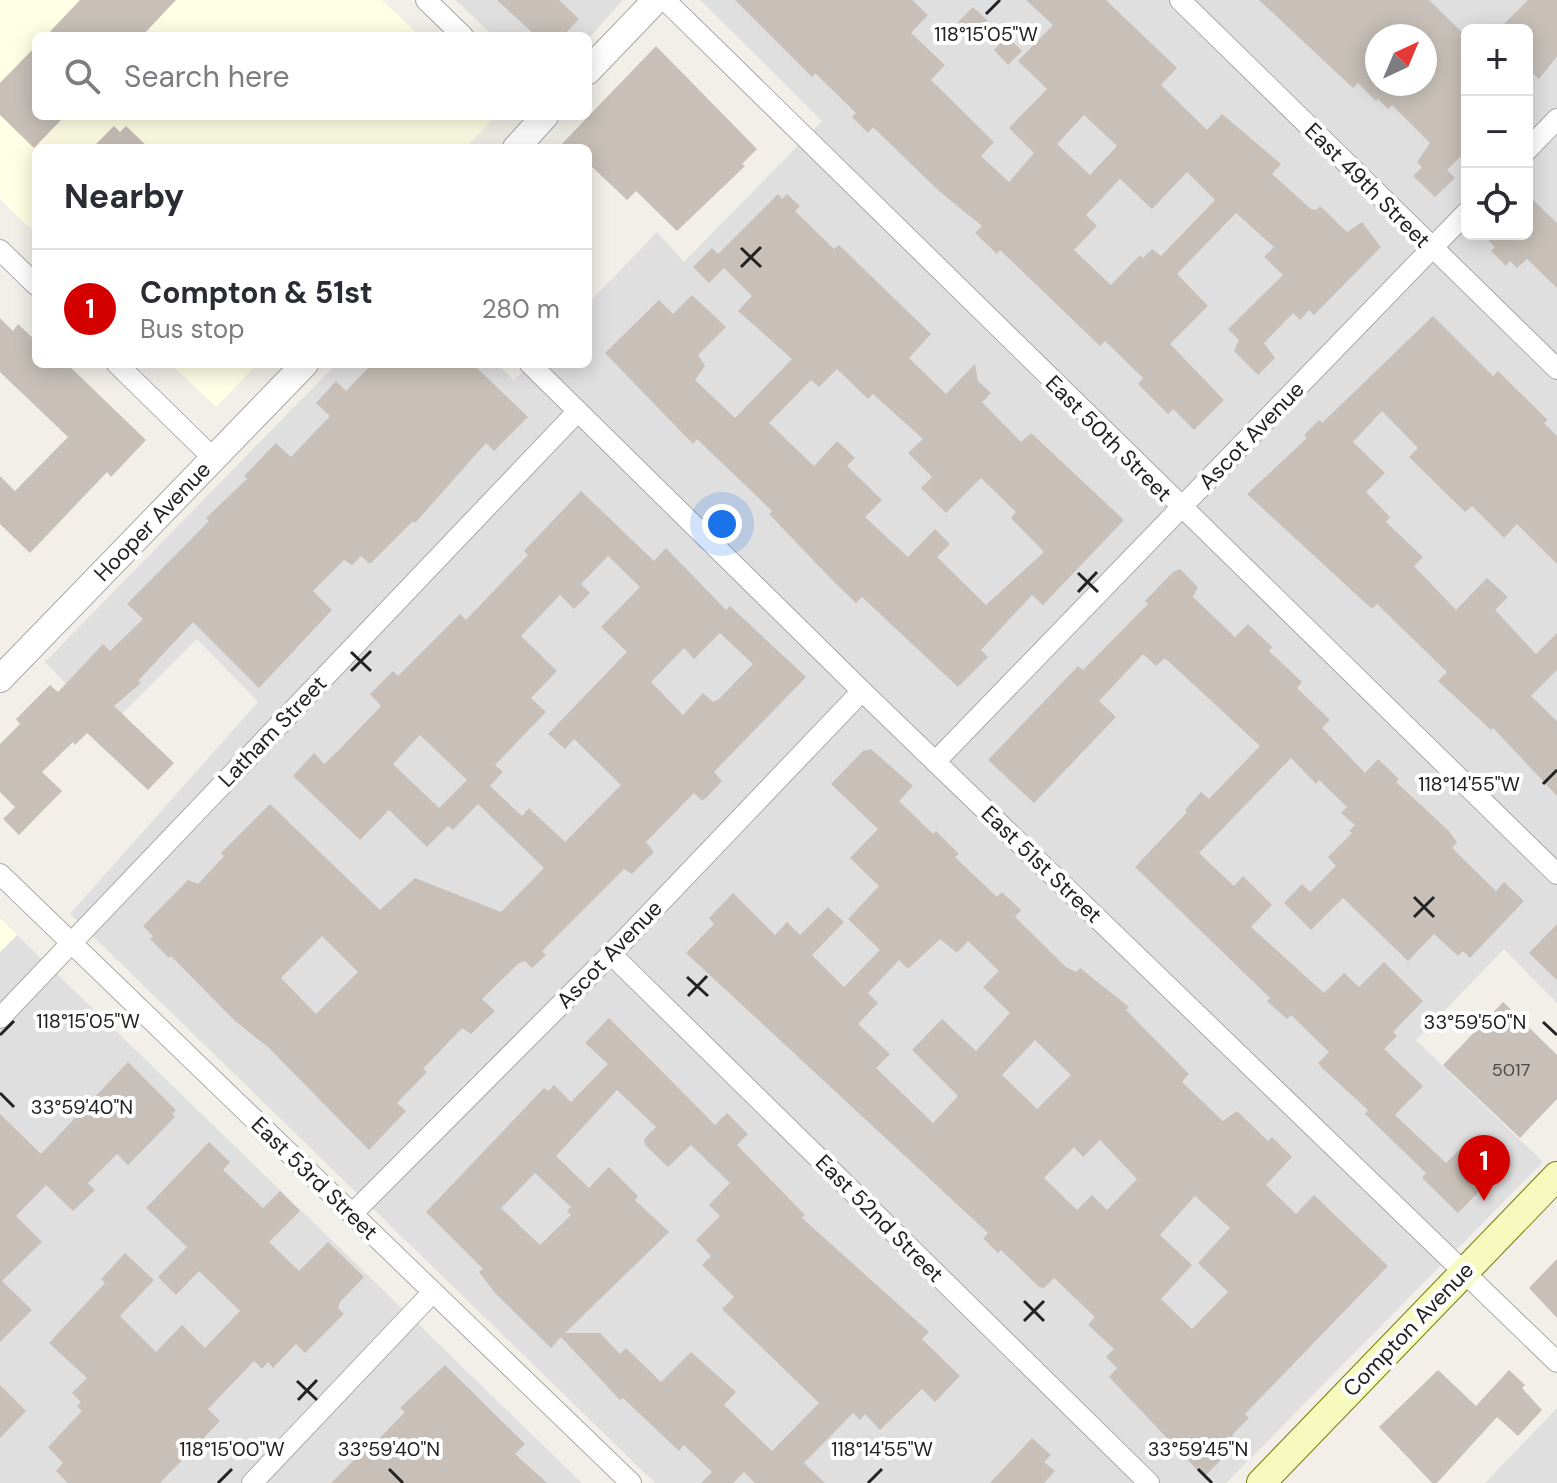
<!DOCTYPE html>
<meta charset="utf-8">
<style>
body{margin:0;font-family:"DM Sans",sans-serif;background:#f7f7f7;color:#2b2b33}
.controls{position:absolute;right:24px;top:24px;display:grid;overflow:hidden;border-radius:12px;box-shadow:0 4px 20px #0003}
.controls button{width:72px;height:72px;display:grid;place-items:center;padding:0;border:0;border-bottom:2px solid #e1e1e2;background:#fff;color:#2b2b33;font:40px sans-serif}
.compass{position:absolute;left:1365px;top:24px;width:72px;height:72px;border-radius:50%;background:#fff;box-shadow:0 4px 20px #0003;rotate:44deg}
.you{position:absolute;left:722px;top:524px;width:28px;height:28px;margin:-20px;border:6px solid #fff;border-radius:50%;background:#1a73e8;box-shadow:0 0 0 12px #1a73e833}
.badge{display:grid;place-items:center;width:52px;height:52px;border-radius:50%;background:#d40000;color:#fff;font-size:26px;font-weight:700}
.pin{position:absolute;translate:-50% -66px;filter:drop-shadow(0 2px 4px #0008)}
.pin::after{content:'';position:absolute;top:42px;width:28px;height:24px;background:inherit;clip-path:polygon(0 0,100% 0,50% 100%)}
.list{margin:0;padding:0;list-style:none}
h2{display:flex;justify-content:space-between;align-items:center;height:104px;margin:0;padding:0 32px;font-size:34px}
h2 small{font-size:26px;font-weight:400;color:#7c7c81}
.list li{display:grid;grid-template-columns:52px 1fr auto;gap:24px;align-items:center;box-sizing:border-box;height:120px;padding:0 32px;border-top:2px solid #e1e1e2}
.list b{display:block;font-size:30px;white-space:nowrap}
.list p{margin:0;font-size:26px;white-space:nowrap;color:#7c7c81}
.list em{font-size:26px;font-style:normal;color:#7c7c81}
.icon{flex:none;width:44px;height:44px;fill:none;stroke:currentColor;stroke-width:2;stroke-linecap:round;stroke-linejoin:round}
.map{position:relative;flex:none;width:1557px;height:1483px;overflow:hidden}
.search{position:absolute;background:#fff;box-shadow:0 4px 20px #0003;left:32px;top:32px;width:560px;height:88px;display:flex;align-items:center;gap:20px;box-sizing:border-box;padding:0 28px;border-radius:12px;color:#7c7c81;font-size:30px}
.panel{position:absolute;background:#fff;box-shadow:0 4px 20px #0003;left:32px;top:144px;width:560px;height:224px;border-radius:12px}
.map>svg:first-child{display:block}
.residential{fill:#e0dfdf;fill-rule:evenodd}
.education{fill:#ffffe5}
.building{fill:#c7bfb8;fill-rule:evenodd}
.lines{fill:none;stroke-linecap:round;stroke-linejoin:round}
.minor-casing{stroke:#a9a9a9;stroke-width:22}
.tertiary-casing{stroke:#a9a9a9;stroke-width:28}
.secondary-casing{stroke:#707d05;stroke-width:30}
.minor{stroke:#fff;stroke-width:20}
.tertiary{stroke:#fff;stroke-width:26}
.secondary{stroke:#f7fabf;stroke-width:28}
.ticks{fill:none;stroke:#222;stroke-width:3}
.labels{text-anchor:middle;stroke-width:8;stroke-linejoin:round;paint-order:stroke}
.number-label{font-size:18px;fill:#4b4948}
.street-label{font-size:22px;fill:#222;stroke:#fff}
.ticks-label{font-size:20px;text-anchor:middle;fill:#222;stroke:#fff;stroke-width:8;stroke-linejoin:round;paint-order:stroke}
</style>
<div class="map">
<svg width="1557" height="1483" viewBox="0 0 1557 1483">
<rect width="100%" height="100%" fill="#f2efe9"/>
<g class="residential">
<polygon points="456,0 623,0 588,39 493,36"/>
<path d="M700,0H1557V1003L1504,949L1416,1040L1543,1162L1226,1483H655L70,914L258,702L197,639L108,728L45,662L336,364H497L514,380L530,364H588V304L657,232L684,262L822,121ZM1467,30H1527V234H1467ZM1377,36H1425V84H1377Z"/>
<polygon points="17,935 582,1483 0,1483 0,952"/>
<polygon points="1557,1408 1557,1483 1485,1483"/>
</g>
<g class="education">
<polygon points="0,0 382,0 420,36 36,36 36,116 496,116 465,148 36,148 36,234 0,199"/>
<polygon points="171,364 257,364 216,407"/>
<polygon points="0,918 17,935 0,952"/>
</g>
<g class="building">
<polygon points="80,0 176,0 142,36 46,36"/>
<polygon points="497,0 559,0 579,19 563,36 536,36"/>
<path d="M735,0H912L928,15L911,33L945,65L931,80L994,142L981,156L1009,182L1034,153L1009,128L1047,89L1018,61L1053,25L1026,0H1106L1177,68L1161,85L1207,130L1222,114L1281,164L1272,174L1311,209L1316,210L1320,206L1347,232L1362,222L1381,247L1314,315L1309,310L1300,320L1293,313L1264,343L1275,358L1258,375L1234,351L1239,340L1228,329L1283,275L1264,257L1274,247L1236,213L1177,274L1208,306L1170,344L1224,400L1194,430L1173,409L1168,414L1138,384L1143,378L1105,341L1100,346L1000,250L997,254L975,233L982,226L939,191L873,127L868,133L852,117L856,113L815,73L812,77ZM1084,115L1117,146L1090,175L1057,144ZM1187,172L1215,200L1161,256L1152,249L1143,258L1140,255L1111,285L1074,250L1097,226L1086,215L1120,179L1152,209Z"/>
<path d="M1259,0H1429L1467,37V150L1447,170L1455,178L1435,197L1413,176L1422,167L1417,162L1430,143L1392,105L1388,109L1377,98V102L1358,83L1353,88ZM1377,36H1425V84H1377Z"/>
<polygon points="1528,0 1557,0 1557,56 1539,79 1527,68 1527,30 1498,30"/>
<polygon points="973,7 988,21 973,36 958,22"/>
<polygon points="1007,36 1022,51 1008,65 994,50"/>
<polygon points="36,46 36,116 65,116 34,148 0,115 0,83"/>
<polygon points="656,46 757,149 742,164 745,166 677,231 636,191 627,200 588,163 588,148 558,148"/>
<polygon points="114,126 120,132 126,126 149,148 92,148"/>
<path d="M778,194L782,199L787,194L800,206L795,211L834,249L839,245L931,334L909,358L946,394L975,364L978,381L991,393L982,402L1021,442L1031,433L1124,520L1043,605L1032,595L981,650L988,657L958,687L862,597L856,603L835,583L769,514L772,511L697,439L693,444L605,353L659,300L673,314L692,295L726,327L698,355L705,366L695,380L735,418L792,359L738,311L752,296L724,268L709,283L693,267L712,248L718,254ZM837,369L868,399L873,394L923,439L908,453L932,477L921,488L946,513L981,478L1016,512L1011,518L1044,552L986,605L937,557L950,544L935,529L908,557L865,517L882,500L847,466L855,458L837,441L814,466L769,423L811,380L819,387Z"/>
<polygon points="1527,194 1557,223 1557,288 1527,259 1517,268 1510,261 1506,266 1491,251 1495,247 1482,234 1527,234"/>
<polygon points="1433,316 1493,376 1498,371 1510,383 1548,420 1544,423 1557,436 1557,564 1517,524 1504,538 1472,506 1465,512 1409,457 1418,448 1382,411 1353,442 1385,473 1366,492 1390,517 1386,522 1423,557 1414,566 1456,610 1487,578 1508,597 1495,610 1536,654 1557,633 1557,670 1531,696 1557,721 1557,796 1493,728 1491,730 1438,681 1447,672 1377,604 1372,609 1247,494 1307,438 1304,435 1319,420 1322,423"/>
<polygon points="0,318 13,331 18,324 36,341 36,364 67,364 146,440 111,477 107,472 30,553 0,524 0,476 15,491 68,437 0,372"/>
<polygon points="372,364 473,364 528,417 494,451 486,443 415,523 413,521 370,564 361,556 352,565 344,560 313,591 332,610 259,688 193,622 138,681 141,683 114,706 174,763 148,790 87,733 75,745 73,742 42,772 62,791 19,835 3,819 15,807 0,792 0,744 20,724 16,719 50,685 58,692 103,644 110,651 143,619 127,604 209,521 206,518 247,479 244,476 276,443 291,457 330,416 316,403 336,381 346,391"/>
<path d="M581,491L654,561L666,548L726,610L730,606L806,677L714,772L722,781L708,796L702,801L694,793L646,842L654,852L632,874L624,869L542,951L546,955L532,968L525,961L519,963L482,999L495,1011L471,1034L462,1028L423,1069L427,1072L397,1103L406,1111L369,1150L269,1048L235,1021L171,956L169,958L150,939L153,936L143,926L188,880L198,884L224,856L221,853L270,804L380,910L415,878L501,912L544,868L478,804L453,830L448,826L427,847L389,810L360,840L293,776L314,753L324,764L338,751L381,706L370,694L393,671L398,676L460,614L466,620L528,555L524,551ZM608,556L640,587L601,627L627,652L548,734L565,749L574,739L621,785L565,842L529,808L522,816L490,786L503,772L495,765L546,712L531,698L557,671L521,636L560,595L574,609L590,593L581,584ZM720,633L753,664L719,699L713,702L703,693L683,715L651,682L684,648L694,659ZM420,735L467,780L439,808L393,764ZM322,936L358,972L316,1014L281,978Z"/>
<polygon points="1180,569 1198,587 1193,597 1235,637 1248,624 1272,647 1269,651 1302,682 1297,688 1330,720 1322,728 1365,773 1378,759 1399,779 1396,782 1448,830 1457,842 1452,848 1496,891 1504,882 1524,901 1470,958 1463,951 1458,956 1434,934 1408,961 1343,898 1311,930 1284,903 1302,884 1310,892 1336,866 1328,857 1352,833 1349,831 1355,825 1341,813 1347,807 1319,780 1316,784 1291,758 1199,853 1234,886 1243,876 1272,905 1251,927 1324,993 1344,973 1359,987 1384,962 1423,1001 1393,1032 1397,1036 1384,1049 1423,1086 1395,1115 1446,1163 1465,1144 1498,1172 1458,1213 1422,1178 1426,1173 1365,1114 1368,1110 1322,1068 1318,1063 1329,1052 1291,1015 1287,1019 1267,1001 1270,998 1135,867 1187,812 1185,810 1201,792 1209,799 1260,746 1167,660 1164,659 1156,666 1143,654 1099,701 1116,717 1034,803 988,760 1078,666 1083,670 1148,604 1145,601 1173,572"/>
<path d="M871,749L913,786L899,801L933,834L936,831L959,854L955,857L997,897L1002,892L1021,910L1015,917L1066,967L1076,972L1080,968L1129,1007L1126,1010L1189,1074L1182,1082L1223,1121L1237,1111L1268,1141L1272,1137L1292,1157L1266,1185L1296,1214L1314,1195L1388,1266L1245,1414L1249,1418L1232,1435L1239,1442L1204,1477L1109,1377L1117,1368L1106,1357L1114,1349L1088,1325L1095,1317L1054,1278L1044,1288L1039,1287L1001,1250L998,1253L983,1238L988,1233L686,953L714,924L709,918L733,893L775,935L787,922L800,935L828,907L844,922L812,955L844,987L880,950L848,919L879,886L850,858L878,829L831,784L863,751ZM940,939L957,953L968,941L999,971L983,987L1010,1013L976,1051L942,1019L912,1050L958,1096L933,1123L876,1068L890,1054L858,1024L878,1003L868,993L899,960L908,969ZM1035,1040L1071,1075L1037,1109L1002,1075ZM1100,1140L1137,1179L1107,1210L1092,1195L1077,1210L1044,1178L1074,1147L1083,1157ZM1195,1196L1230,1228L1198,1263L1228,1292L1192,1329L1161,1299L1192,1265L1160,1235Z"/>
<polygon points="1557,924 1557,980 1529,953"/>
<polygon points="1503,1002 1557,1055 1557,1099 1520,1138 1443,1065"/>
<path d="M609,1018L715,1125L727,1113L748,1134L737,1145L805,1215L802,1218L929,1332L922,1339L960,1376L935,1402L922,1389L880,1430L865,1414L860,1420L853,1413L804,1463L825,1483H755L744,1472L733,1483H701L712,1472L684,1445L679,1451L623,1398L620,1400L561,1337L551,1348L495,1293L479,1272L483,1269L426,1212L544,1088L548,1091L554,1085L571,1102L608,1064L585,1043ZM617,1090L656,1127L644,1139L645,1145L668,1167L691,1145L730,1183L709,1205L720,1216L696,1240L711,1256L702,1265L734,1297L722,1309L819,1403L772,1451L724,1405L736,1392L691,1352L661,1382L626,1348L620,1354L600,1333H565L669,1232L635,1200L638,1196L609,1167L589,1188L556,1156ZM535,1173L571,1207L567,1211L571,1215L540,1245L501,1208Z"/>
<polygon points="128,1062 176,1110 172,1114 175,1117 128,1165 117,1154 88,1183 95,1190 73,1211 46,1185 16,1216 42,1242 2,1281 32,1310 0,1342 0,1114 41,1154"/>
<polygon points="209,1142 230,1162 223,1170 263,1208 280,1191 300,1211 269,1242 299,1271 328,1242 364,1277 340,1302 338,1308 344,1314 305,1353 296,1344 273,1368 268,1362 262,1369 254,1361 208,1409 220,1421 160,1483 68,1483 56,1471 63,1463 48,1447 82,1411 77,1406 81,1402 72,1393 87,1378 49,1343 105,1283 101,1279 125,1253 154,1280 120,1316 156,1352 182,1325 205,1348 240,1311 199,1271 176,1295 158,1277 187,1247 146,1208"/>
<polygon points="1557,1259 1557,1318 1529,1288"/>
<polygon points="445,1365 525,1444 515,1454 547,1483 331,1483 370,1444 372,1446 405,1412 400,1408"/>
<polygon points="1438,1370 1476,1406 1509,1370 1525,1385 1522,1388 1542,1410 1518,1436 1497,1417 1437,1483 1432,1483 1379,1427"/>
<polygon points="0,1385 26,1411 0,1438"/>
<polygon points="1032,1438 1051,1455 1044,1462 1055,1471 1044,1483 990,1483"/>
</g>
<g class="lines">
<defs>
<g id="minor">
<polyline points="426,0 463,36"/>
<polyline points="665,0 1557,874"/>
<polyline points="1180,0 1557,369"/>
<polyline points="1527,150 1557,119"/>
<polyline points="0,250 36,285"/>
<polyline points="117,364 213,458"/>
<polyline points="530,364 862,691 1557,1362"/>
<polyline points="935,762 1467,212"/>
<polyline points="0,874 631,1483"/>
<polyline points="611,954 1149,1483"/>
<polyline points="0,1018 578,411"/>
<polyline points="352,1214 611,954 862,691"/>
<polyline points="252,1483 433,1292"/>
</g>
<g id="tertiary">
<polyline points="588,71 656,0"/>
<polyline points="516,148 545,116"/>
<polyline points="0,679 305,364"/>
</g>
<polyline id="secondary" points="1261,1483 1557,1176"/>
</defs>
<use href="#minor" class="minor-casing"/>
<use href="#tertiary" class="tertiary-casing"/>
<use href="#secondary" class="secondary-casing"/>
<use href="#minor" class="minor"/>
<use href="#tertiary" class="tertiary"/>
<use href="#secondary" class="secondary"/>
</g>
<path class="ticks" d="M986,14L1000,0M741,248L761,267M741,267L761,247M1078,573L1098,592M1078,592L1097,572M351,652L371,671M351,671L371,651M1543,784L1557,770M1414,897L1434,917M1414,917L1434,897M687,977L708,996M688,996L707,976M1543,1022L1557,1035M0,1035L14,1021M0,1093L14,1107M1024,1301L1044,1321M1024,1321L1044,1301M297,1381L317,1400M298,1400L317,1380M389,1469L403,1483M1198,1469L1212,1483M218,1483L232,1469M868,1483L882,1469"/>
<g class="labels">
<g class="number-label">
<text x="1511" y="1076">5017</text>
</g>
<g class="street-label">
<text transform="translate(1368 185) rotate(45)" y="8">East 49th Street</text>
<text transform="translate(1251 435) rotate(-46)" y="8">Ascot Avenue</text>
<text transform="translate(1109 438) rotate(45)" y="8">East 50th Street</text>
<text transform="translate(152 521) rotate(-46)" y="8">Hooper Avenue</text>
<text transform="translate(272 731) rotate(-46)" y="8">Latham Street</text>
<text transform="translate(1042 864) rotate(44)" y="8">East 51st Street</text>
<text transform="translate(609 954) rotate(-46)" y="8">Ascot Avenue</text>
<text transform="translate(315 1178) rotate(44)" y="8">East 53rd Street</text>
<text transform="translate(880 1218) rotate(45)" y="8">East 52nd Street</text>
<text transform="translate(1408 1329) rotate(-46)" y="8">Compton Avenue</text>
</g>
</g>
<g class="ticks-label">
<text x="986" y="41">118°15'05"W</text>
<text x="1469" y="791">118°14'55"W</text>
<text x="88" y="1028">118°15'05"W</text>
<text x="1475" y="1029">33°59'50"N</text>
<text x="82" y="1114">33°59'40"N</text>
<text x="232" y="1456">118°15'00"W</text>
<text x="882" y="1456">118°14'55"W</text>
<text x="389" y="1456">33°59'40"N</text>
<text x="1198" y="1456">33°59'45"N</text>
</g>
</svg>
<div class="controls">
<button>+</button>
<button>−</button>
<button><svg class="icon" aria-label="locate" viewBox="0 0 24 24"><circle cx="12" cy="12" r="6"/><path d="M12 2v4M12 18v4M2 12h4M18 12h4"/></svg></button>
</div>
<svg class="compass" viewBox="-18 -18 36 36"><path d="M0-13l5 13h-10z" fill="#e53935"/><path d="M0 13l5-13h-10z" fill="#7c7c81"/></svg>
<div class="you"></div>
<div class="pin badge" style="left:1484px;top:1201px">1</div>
<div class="search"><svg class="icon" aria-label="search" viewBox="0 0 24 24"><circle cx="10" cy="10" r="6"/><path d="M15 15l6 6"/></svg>Search here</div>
<section class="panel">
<h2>Nearby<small></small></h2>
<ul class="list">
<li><span class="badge">1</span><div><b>Compton &amp; 51st</b><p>Bus stop</p></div><em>280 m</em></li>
</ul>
</section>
</div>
